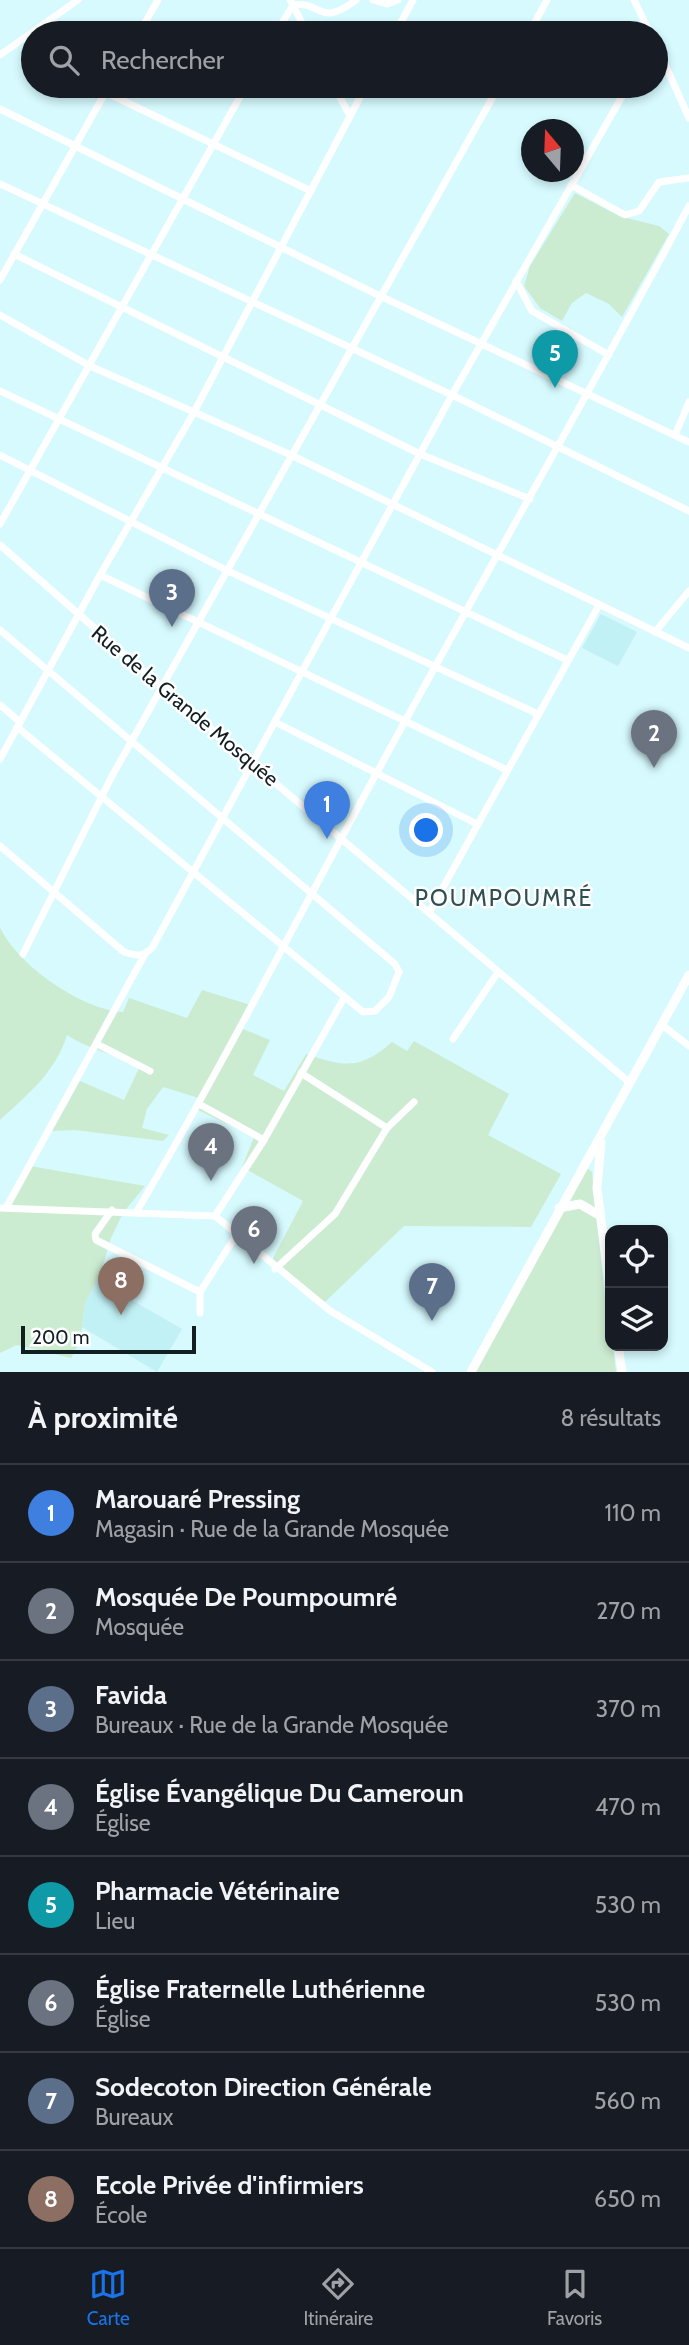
<!DOCTYPE html>
<html lang="fr">
<meta charset="utf-8">
<style>
body{margin:0;font-family:Cabin,sans-serif;background:#20242c;color:#f1f3f6}
.controls{position:absolute;right:21px;bottom:21px;display:grid;overflow:hidden;border-radius:14px;box-shadow:0 4px 10px #0003}
.controls button{width:63px;height:63px;display:grid;place-items:center;padding:0;border:0;border-bottom:2px solid #363941;background:#171b24;color:#f1f3f6;font:35px sans-serif}
.compass{position:absolute;left:521px;top:119px;width:63px;height:63px;border-radius:50%;background:#171b24;box-shadow:0 4px 10px #0003;rotate:341deg}
.scale{position:absolute;left:21px;bottom:18px;width:175px;box-sizing:border-box;padding-left:7px;border:4px solid #121f21;border-top:0;font-size:19px;line-height:24px;white-space:nowrap;color:#121f21;-webkit-text-stroke:5px #fff;paint-order:stroke}
.you{position:absolute;left:427px;top:831px;width:24px;height:24px;margin:-18px;border:5px solid #fff;border-radius:50%;background:#1a73e8;box-shadow:0 0 0 10px #1a73e833}
.badge{display:grid;place-items:center;width:46px;height:46px;border-radius:50%;background:#1a73e8;color:#fff;font-size:23px;font-weight:700}
.pin{position:absolute;translate:-50% -58px;filter:drop-shadow(0 2px 4px #0008)}
.pin::after{content:'';position:absolute;top:37px;width:24px;height:21px;background:inherit;clip-path:polygon(0 0,100% 0,50% 100%)}
.list{margin:0;padding:0;list-style:none}
h2{display:flex;justify-content:space-between;align-items:center;height:91px;margin:0;padding:0 28px;font-size:30px}
h2 small{font-size:23px;font-weight:400;color:#9ea1a6}
.list li{display:grid;grid-template-columns:46px 1fr auto;gap:21px;align-items:center;box-sizing:border-box;height:98px;padding:0 28px;border-top:2px solid #363941}
.list b{display:block;font-size:26px;white-space:nowrap}
.list p{margin:0;font-size:23px;white-space:nowrap;color:#9ea1a6}
.list em{font-size:23px;font-style:normal;color:#9ea1a6}
.icon{flex:none;width:38px;height:38px;fill:none;stroke:currentColor;stroke-width:2;stroke-linecap:round;stroke-linejoin:round}
.map{position:relative;flex:none;width:689px;height:1372px;overflow:hidden}
.search{position:absolute;background:#171b24;box-shadow:0 4px 10px #0003;left:21px;right:21px;top:21px;height:77px;display:flex;align-items:center;gap:18px;box-sizing:border-box;padding:0 24px;border-radius:38px;color:#9ea1a6;font-size:26px}
.sheet{height:875px;background:#171b24}
nav{display:flex;justify-content:space-around;align-items:center;box-sizing:border-box;height:98px;border-top:2px solid #363941;background:#171b24;font-size:19px;color:#9ea1a6}
nav a{display:grid;justify-items:center;gap:4px}
nav .on{color:#1a73e8}
.map>svg:first-child{display:block}
.built{fill:#c2f1f5}
.green{fill:#ccecd1}
.lines{fill:none;stroke-linecap:round;stroke-linejoin:round}
.minor{stroke:#fff;stroke-width:7}
.major{stroke:#fff;stroke-width:9}
.labels{text-anchor:middle;stroke-width:5;stroke-linejoin:round;paint-order:stroke}
.street-label{font-size:21px;fill:#121f21;stroke:#fff}
.neighbourhood-label{font-size:23px;letter-spacing:2px;fill:#2f4f52;stroke:#fff}
</style>
<div class="map">
<svg width="689" height="1372" viewBox="0 0 689 1372">
<rect width="100%" height="100%" fill="#d6fafe"/>
<g class="built">
<polygon points="601,614 637,632 618,666 582,648"/>
<polygon points="97,1280 182,1329 157,1372 82,1327 85,1303"/>
</g>
<g class="green">
<polygon points="575,193 619,216 659,226 669,234 622,317 609,304 586,293 572,303 562,321 540,308 524,286 530,266"/>
<path d="M0,927C17,965 82,1010 123,1012L129,998L187,1018L202,990L254,1006L243,1029L270,1040L253,1075L284,1091L306,1054C345,1067 360,1070 392,1042L407,1051L414,1041L509,1094L488,1135L561,1174L531,1227L404,1226L325,1302L270,1264L303,1201L242,1167L254,1137L198,1110L202,1099L163,1087L147,1109L142,1128L169,1135L163,1141L75,1130L52,1131L80,1081L124,1100L140,1066C116,1055 88,1049 67,1035C55,1073 29,1093 0,1120Z"/>
<polygon points="30,1166 145,1186 123,1213 111,1238 100,1275 85,1303 80,1342 71,1358 17,1345 0,1353 0,1205 6,1205"/>
<polygon points="586,1167 592,1172 610,1346 613,1346 616,1372 475,1372"/>
</g>
<g class="lines">
<g class="minor">
<polyline points="373,0 387,4 398,0"/>
<polyline points="634,0 650,33"/>
<polyline points="139,33 158,0"/>
<polyline points="276,33 293,5 290,0"/>
<path d="M307,33L293,5C322,0 318,29 356,0"/>
<polyline points="395,33 413,0"/>
<polyline points="529,33 547,0"/>
<polyline points="656,44 689,118"/>
<polyline points="0,55 78,0"/>
<polyline points="334,86 350,116"/>
<polyline points="105,92 311,191"/>
<polyline points="0,109 380,296 689,442"/>
<polyline points="0,184 452,395 689,511"/>
<polyline points="571,185 625,215 639,211 659,182 689,178"/>
<polyline points="14,254 420,454 530,499"/>
<polyline points="0,280 109,86"/>
<polyline points="516,281 532,311 609,355"/>
<polyline points="0,315 90,366 291,455 689,648"/>
<polyline points="0,391 567,660"/>
<polyline points="675,435 689,402"/>
<polyline points="0,455 228,571 538,714"/>
<polyline points="0,524 246,86"/>
<polyline points="0,545 164,689 629,1082"/>
<polyline points="100,575 507,770"/>
<polyline points="0,630 395,964 399,972 389,997 375,1011 363,1012 17,727"/>
<polyline points="655,632 689,591"/>
<polyline points="0,705 20,722"/>
<polyline points="275,722 477,824"/>
<polyline points="0,759 100,575 193,414 366,86"/>
<path d="M0,846L124,952C136,956 142,957 152,948L452,395L628,86"/>
<polyline points="429,913 599,605"/>
<polyline points="23,954 112,776 499,86"/>
<polyline points="661,1024 689,1046"/>
<polyline points="453,1039 498,972"/>
<polyline points="97,1044 150,1071"/>
<polyline points="301,1073 387,1128"/>
<polyline points="199,1104 264,1140"/>
<polyline points="0,1208 215,1216 329,1310 432,1372"/>
<polyline points="6,1208 145,954"/>
<polyline points="112,1210 95,1234 96,1240 200,1292"/>
<path d="M137,1211C221,1068 296,921 375,776C479,585 587,398 689,206"/>
<polyline points="215,1216 264,1140 344,998"/>
<polyline points="275,1269 335,1214 387,1128 414,1102"/>
<polyline points="200,1313 200,1292 237,1234"/>
</g>
<g class="major">
<polyline points="601,1142 597,1188 610,1290"/>
<polyline points="559,1208 580,1204 599,1215"/>
<polyline points="618,1346 622,1372"/>
<polyline points="471,1372 689,975"/>
</g>
</g>
<g class="labels">
<g class="street-label">
<text transform="translate(185 706) rotate(40)" y="7">Rue de la Grande Mosquée</text>
</g>
<g class="neighbourhood-label">
<text x="504" y="906">POUMPOUMRÉ</text>
</g>
</g>
</svg>
<div class="controls">
<button><svg class="icon" aria-label="locate" viewBox="0 0 24 24"><circle cx="12" cy="12" r="6"/><path d="M12 2v4M12 18v4M2 12h4M18 12h4"/></svg></button>
<button><svg class="icon" aria-label="layers" viewBox="0 0 24 24"><path d="M12 4l9 5-9 5-9-5zM3 14l9 5 9-5"/></svg></button>
</div>
<svg class="compass" viewBox="-18 -18 36 36"><path d="M0-13l5 13h-10z" fill="#e53935"/><path d="M0 13l5-13h-10z" fill="#9ea1a6"/></svg>
<div class="scale">200 m</div>
<div class="you"></div>
<div class="pin badge" style="left:327px;top:839px;background:#3f7fe0">1</div>
<div class="pin badge" style="left:654px;top:768px;background:#6b7280">2</div>
<div class="pin badge" style="left:172px;top:627px;background:#5c6f8a">3</div>
<div class="pin badge" style="left:211px;top:1181px;background:#6b7280">4</div>
<div class="pin badge" style="left:555px;top:388px;background:#0f9aa8">5</div>
<div class="pin badge" style="left:254px;top:1264px;background:#6b7280">6</div>
<div class="pin badge" style="left:432px;top:1321px;background:#5c6f8a">7</div>
<div class="pin badge" style="left:121px;top:1315px;background:#8d6e63">8</div>
<div class="search"><svg class="icon" aria-label="search" viewBox="0 0 24 24"><circle cx="10" cy="10" r="6"/><path d="M15 15l6 6"/></svg>Rechercher</div>
</div>
<section class="sheet">
<h2>À proximité<small>8 résultats</small></h2>
<ul class="list">
<li><span class="badge" style="background:#3f7fe0">1</span><div><b>Marouaré Pressing</b><p>Magasin · Rue de la Grande Mosquée</p></div><em>110 m</em></li>
<li><span class="badge" style="background:#6b7280">2</span><div><b>Mosquée De Poumpoumré</b><p>Mosquée</p></div><em>270 m</em></li>
<li><span class="badge" style="background:#5c6f8a">3</span><div><b>Favida</b><p>Bureaux · Rue de la Grande Mosquée</p></div><em>370 m</em></li>
<li><span class="badge" style="background:#6b7280">4</span><div><b>Église Évangélique Du Cameroun</b><p>Église</p></div><em>470 m</em></li>
<li><span class="badge" style="background:#0f9aa8">5</span><div><b>Pharmacie Vétérinaire</b><p>Lieu</p></div><em>530 m</em></li>
<li><span class="badge" style="background:#6b7280">6</span><div><b>Église Fraternelle Luthérienne</b><p>Église</p></div><em>530 m</em></li>
<li><span class="badge" style="background:#5c6f8a">7</span><div><b>Sodecoton Direction Générale</b><p>Bureaux</p></div><em>560 m</em></li>
<li><span class="badge" style="background:#8d6e63">8</span><div><b>Ecole Privée d'infirmiers</b><p>École</p></div><em>650 m</em></li>
</ul>
</section>
<nav>
<a class="on"><svg class="icon" aria-label="map" viewBox="0 0 24 24"><path d="M3 6l6-2 6 2 6-2v14l-6 2-6-2-6 2zM9 4v14M15 6v14"/></svg>Carte</a>
<a><svg class="icon" aria-label="directions" viewBox="0 0 24 24"><path d="M12 3l9 9-9 9-9-9zM9 14v-3h6M13 9l2 2-2 2"/></svg>Itinéraire</a>
<a><svg class="icon" aria-label="saved" viewBox="0 0 24 24"><path d="M7 4h10v16l-5-4-5 4z"/></svg>Favoris</a>
</nav>
